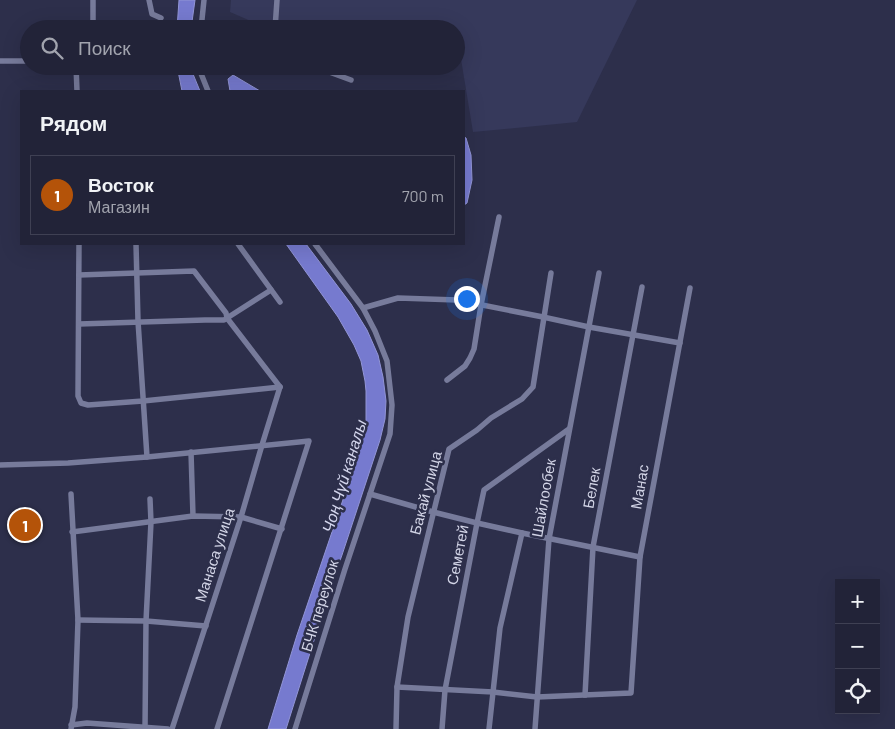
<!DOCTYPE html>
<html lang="ru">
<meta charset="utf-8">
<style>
body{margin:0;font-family:Barlow,sans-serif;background:#2e2f43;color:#f1f3f6}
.controls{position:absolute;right:15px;bottom:15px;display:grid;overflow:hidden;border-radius:0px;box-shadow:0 5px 20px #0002}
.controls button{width:45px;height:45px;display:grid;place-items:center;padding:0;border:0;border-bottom:1px solid #3f4053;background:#222338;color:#f1f3f6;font:25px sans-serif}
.you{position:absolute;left:466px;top:298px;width:18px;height:18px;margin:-12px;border:4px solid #fff;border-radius:50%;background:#1a73e8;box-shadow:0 0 0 8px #1a73e833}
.badge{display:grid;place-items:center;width:32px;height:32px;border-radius:50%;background:#b45309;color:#fff;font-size:16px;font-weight:700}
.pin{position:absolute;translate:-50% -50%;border:2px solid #fff;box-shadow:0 1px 5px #0006}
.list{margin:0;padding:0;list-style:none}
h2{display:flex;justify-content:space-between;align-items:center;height:65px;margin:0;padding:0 20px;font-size:21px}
h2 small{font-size:16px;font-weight:400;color:#a2a4ae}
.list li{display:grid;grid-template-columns:32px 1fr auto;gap:15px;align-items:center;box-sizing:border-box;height:80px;margin:0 10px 10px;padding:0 10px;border:1px solid #3f4053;border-radius:0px}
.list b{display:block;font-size:19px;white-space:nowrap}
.list p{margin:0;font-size:16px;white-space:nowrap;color:#a2a4ae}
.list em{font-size:16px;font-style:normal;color:#a2a4ae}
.icon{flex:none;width:28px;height:28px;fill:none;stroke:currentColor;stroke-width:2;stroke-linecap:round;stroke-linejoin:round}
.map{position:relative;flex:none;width:895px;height:729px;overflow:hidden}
.search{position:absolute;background:#222338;box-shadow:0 5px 20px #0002;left:20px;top:20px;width:445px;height:55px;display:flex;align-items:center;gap:12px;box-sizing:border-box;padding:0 18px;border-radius:28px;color:#a2a4ae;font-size:19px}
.panel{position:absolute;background:#222338;box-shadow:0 5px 20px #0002;left:20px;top:90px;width:445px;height:155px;border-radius:0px}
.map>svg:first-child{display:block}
.built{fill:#36395b}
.water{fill:#767acf;stroke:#9295d6}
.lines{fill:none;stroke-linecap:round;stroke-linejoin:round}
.minor{stroke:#777b9b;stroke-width:5.5}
.labels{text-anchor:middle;stroke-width:5;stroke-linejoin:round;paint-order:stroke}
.street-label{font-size:15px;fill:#d3d5e7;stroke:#2d2f4b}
.water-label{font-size:16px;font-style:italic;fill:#d3d5ec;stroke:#2d2f4b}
</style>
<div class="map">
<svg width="895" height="729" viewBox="0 0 895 729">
<rect width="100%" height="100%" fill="#2d2f4b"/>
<polygon class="built" points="231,0 637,0 577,122 473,132 461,59 456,59 456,29 269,29 230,12"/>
<g class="water">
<polygon points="179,0 195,0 191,29 177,29"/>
<polygon points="177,66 192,66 193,74 200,91 182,91"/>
<polygon points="233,75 260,91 230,91 228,79"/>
<polygon points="464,137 466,138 471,155 472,180 467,203 464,205"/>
<polygon points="286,244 306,244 351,304 367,330 378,355 383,377 386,401 385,419 380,440 342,555 334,577 286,729 268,729 297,635 349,482 366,424 366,391 365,381 361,361 354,345 338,317"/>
</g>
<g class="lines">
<g class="minor">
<polyline points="149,0 152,14 161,18"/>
<polyline points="93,29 93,0"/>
<polyline points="201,29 204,0"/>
<polyline points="275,29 277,0"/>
<polyline points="0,61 29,61"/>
<polyline points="76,66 77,91"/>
<polyline points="198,66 208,91"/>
<polyline points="313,66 351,80"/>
<polyline points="79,244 78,396 81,403 88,405 143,401 280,387"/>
<polyline points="136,244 138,321 147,457"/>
<polyline points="238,244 280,302"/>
<polyline points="271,290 227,318 280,387"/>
<polyline points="363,308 398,298 457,300 543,317 589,327 680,343"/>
<polyline points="79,324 205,320 224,320 227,318 226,313 194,271 79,275"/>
<polyline points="447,380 465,366 470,358 474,349 481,305 499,217"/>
<polyline points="191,452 193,516"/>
<polyline points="0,465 68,463 147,457 309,441 217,729"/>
<polyline points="370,494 433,512 477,523 522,533 640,557"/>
<polyline points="72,532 193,516 241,517 282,529"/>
<polyline points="78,620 146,621 206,626"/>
<polyline points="397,687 493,692 537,697 631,693 640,557 690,288"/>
<polyline points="585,695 593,547 642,287"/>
<polyline points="71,725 87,723 168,729"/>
<polyline points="71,729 75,707 78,620 71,494"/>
<polyline points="145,729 146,621 151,522 150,499"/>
<polyline points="172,729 241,517 262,445 280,387"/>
<polyline points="295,729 345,569 390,434 392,405 387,361 375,331 363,308 315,244"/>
<polyline points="396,729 397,687 408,617 449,449 477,430 491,418 522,399 533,387 551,273"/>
<polyline points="442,729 445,690 477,523 484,490 569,429"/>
<polyline points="489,729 500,628 522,533"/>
<polyline points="535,729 549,539 599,273"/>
</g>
</g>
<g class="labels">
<g class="street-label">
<text transform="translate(640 487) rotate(-80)" y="5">Манас</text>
<text transform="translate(592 488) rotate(-80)" y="5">Белек</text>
<text transform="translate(426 493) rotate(-75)" y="5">Бакай улица</text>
<text transform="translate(544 498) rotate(-80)" y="5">Шайлообек</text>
<text transform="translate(215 555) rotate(-72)" y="5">Манаса улица</text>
<text transform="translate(458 555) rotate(-79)" y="5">Семетей</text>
<text transform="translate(320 606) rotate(-73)" y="5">БЧК переулок</text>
</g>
<g class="water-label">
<text transform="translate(344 476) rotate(-73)" y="6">Чоң Чүй каналы</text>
</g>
</g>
</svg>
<div class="controls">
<button>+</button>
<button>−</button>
<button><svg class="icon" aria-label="locate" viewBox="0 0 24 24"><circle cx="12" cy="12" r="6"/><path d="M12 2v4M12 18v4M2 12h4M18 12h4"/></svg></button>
</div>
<div class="you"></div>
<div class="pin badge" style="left:25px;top:525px">1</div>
<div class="search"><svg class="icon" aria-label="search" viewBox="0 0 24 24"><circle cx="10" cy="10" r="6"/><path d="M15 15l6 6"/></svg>Поиск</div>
<section class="panel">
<h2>Рядом<small></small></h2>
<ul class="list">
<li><span class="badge">1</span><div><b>Восток</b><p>Магазин</p></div><em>700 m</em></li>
</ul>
</section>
</div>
